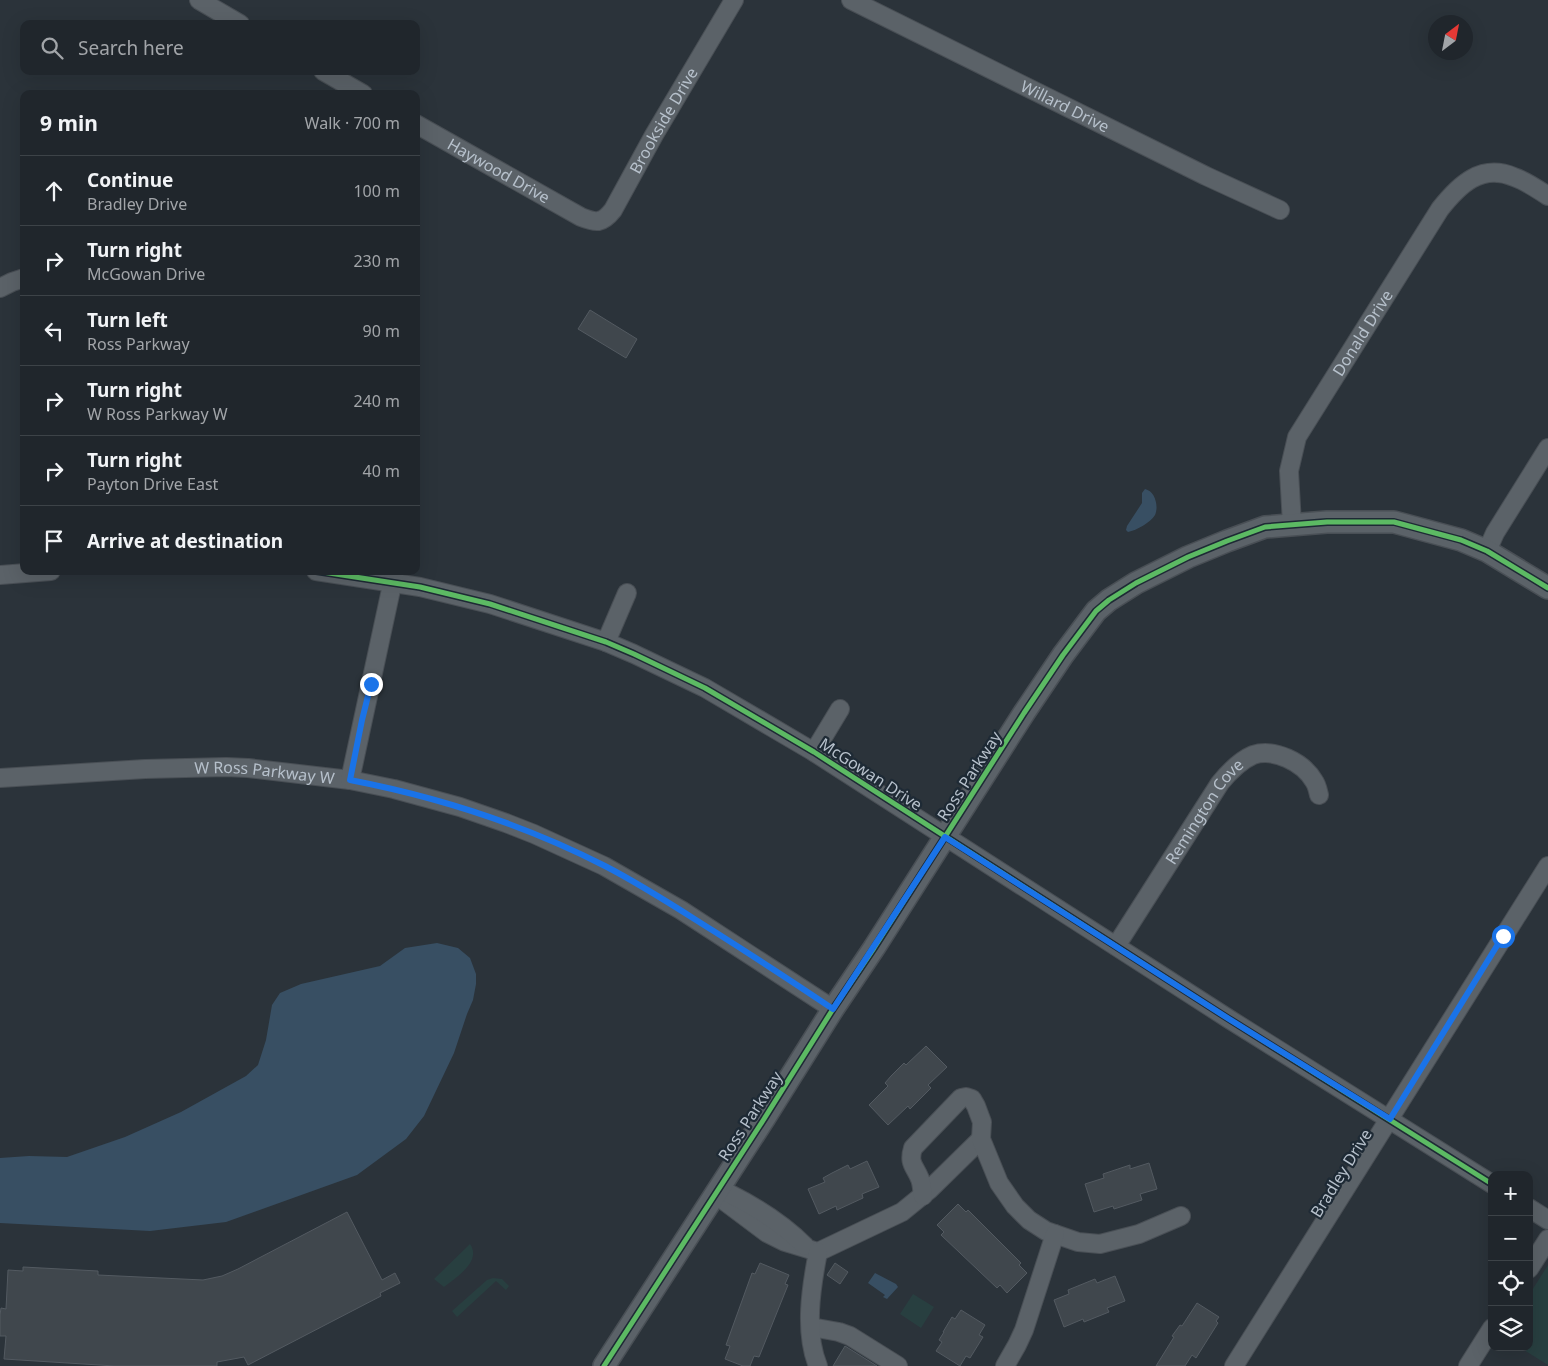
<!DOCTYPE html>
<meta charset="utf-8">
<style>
body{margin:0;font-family:"Noto Sans",sans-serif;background:#282e34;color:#f1f3f6}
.controls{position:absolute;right:15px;bottom:15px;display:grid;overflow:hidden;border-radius:10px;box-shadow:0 5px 20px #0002}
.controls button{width:45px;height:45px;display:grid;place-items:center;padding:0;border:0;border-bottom:1px solid #3d4348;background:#20262c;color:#f1f3f6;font:25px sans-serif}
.compass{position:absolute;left:1428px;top:15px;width:45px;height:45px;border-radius:50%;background:#20262c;box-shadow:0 5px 20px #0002;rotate:32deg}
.stop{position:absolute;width:15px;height:15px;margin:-11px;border:4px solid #1a73e8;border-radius:50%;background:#fff}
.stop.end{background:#1a73e8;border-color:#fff;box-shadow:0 1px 5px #0008}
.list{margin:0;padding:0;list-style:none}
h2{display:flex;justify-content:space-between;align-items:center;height:65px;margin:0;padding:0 20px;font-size:21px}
h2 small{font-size:16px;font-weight:400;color:#a2a5a9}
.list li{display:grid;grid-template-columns:32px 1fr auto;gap:15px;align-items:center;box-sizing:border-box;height:70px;padding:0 20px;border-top:1px solid #3d4348}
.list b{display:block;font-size:19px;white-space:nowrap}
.list p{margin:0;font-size:16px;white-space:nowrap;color:#a2a5a9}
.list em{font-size:16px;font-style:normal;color:#a2a5a9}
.icon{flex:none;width:28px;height:28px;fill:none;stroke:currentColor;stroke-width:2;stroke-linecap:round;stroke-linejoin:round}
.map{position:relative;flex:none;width:1548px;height:1366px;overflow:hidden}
.search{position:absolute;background:#20262c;box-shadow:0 5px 20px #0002;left:20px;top:20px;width:400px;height:55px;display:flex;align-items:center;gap:12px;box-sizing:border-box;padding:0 18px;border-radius:10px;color:#a2a5a9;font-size:19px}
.panel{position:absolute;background:#20262c;box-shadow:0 5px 20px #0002;left:20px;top:90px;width:400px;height:485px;border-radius:10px}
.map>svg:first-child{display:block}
.green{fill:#283f40}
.water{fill:#384f63}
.building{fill:#40474d;stroke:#535a61}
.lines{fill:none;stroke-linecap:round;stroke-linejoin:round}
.minor-casing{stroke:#494f55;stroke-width:20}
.tertiary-casing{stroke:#494f55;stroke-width:24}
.minor{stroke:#5b6268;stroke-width:18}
.tertiary{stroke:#5b6268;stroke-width:21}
.cycleway-casing{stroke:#1e2a35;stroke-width:8}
.cycleway{stroke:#5cba63;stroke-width:5}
.route{stroke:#1a73e8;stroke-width:6}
.labels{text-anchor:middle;stroke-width:4.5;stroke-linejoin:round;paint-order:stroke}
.street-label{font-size:16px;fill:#b6c0cb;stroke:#1e2a35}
</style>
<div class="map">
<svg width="1548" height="1366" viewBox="0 0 1548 1366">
<rect width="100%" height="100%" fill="#2b333a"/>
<g class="green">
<path d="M470,1244C482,1261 457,1277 444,1287L434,1279Z"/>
<polygon points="1548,1265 1548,1365 1519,1347 1529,1347 1529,1295"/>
<polygon points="493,1278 502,1279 509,1286 506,1290 496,1281 457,1317 452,1311 487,1280"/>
<polygon points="913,1294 934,1307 921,1328 900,1314"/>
</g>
<g class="water">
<path d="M1145,489C1155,491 1159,506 1155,515C1150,523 1137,530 1128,532L1126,530L1127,526L1142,503V493Z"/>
<polygon points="437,943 458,948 470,958 476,974 476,984 473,1000 467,1014 454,1053 424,1116 406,1139 357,1175 226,1222 150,1231 0,1223 0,1158 29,1156 67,1157 125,1137 181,1112 246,1076 258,1065 266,1040 272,1005 280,993 301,984 380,966 405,948"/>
<polygon points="875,1273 896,1284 898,1287 887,1299 883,1297 885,1295 868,1283"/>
</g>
<g class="building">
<polygon points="590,310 637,339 626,358 578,329"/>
<polygon points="926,1046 947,1067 928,1085 931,1088 910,1109 908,1106 888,1125 869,1105 888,1086 885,1083 891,1076 904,1063 906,1065"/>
<polygon points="867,1161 879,1187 862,1194 863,1198 837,1210 836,1206 819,1214 808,1189 825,1182 823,1178 832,1173 848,1165 850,1169"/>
<polygon points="1149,1163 1157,1189 1140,1194 1142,1200 1114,1209 1113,1206 1094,1212 1085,1184 1104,1178 1103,1174 1130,1165 1130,1169"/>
<polygon points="958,1204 966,1212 968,1210 1021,1263 1019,1265 1027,1273 1007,1293 1000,1285 997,1288 941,1235 944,1232 937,1225"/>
<polygon points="347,1212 382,1280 395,1273 400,1283 380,1293 381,1296 248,1365 244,1357 217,1362 217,1366 115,1366 4,1359 6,1336 0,1336 0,1315 1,1308 6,1309 8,1270 23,1271 23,1267 98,1271 98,1275 203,1280 222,1276 238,1269"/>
<polygon points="760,1263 789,1275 785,1284 788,1285 759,1357 754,1356 750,1366 743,1366 725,1359 730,1346 726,1345 752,1273 755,1274"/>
<polygon points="835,1263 848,1272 840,1284 827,1275"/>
<polygon points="1115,1276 1125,1301 1107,1308 1109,1312 1084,1322 1083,1319 1064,1327 1054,1300 1069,1294 1068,1290 1095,1279 1097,1283"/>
<polygon points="1197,1303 1219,1317 1216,1321 1218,1323 1196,1358 1192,1355 1185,1366 1156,1366 1174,1337 1172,1336 1180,1325 1182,1326"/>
<polygon points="961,1310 985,1325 979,1335 983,1337 970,1358 966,1356 960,1366 936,1351 942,1342 939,1340 944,1332 943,1332 952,1317 955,1319"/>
<polygon points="845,1346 877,1366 833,1366"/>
</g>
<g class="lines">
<defs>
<g id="minor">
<polyline points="199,0 240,24"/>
<path id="s1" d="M851,0L1206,176L1280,210"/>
<polyline points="323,71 363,94"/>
<path id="s2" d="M416,124L581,217C596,223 602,224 613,210L654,135L734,0"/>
<polyline points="0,288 12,282 24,278"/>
<path id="s3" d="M1292,524L1289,471L1297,437L1440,209C1459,185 1481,163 1514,177C1526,181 1537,189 1548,196"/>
<polyline points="1487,551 1495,533 1548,448"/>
<polyline points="316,571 420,587 490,604 606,642 634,654 705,688 814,752 1229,1019 1492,1184"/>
<polyline points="0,575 51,571"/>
<polyline points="606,642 627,593"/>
<polyline points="814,752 840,709"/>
<path id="s4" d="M0,778L145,769L226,767L248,768L350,780L394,789L460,807L506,823L534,834L604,866L681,910L833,1009"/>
<polyline points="350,780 395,571"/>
<path id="s5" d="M1116,946L1220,783C1229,772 1239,761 1253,755C1274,748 1303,762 1314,781C1317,785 1318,791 1319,795"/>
<polyline points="715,1194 767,1233 785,1242 818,1252 902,1212 929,1190 981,1139"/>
<path d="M730,1194C758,1208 783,1224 805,1246"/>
<path d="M923,1196C922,1190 922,1184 920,1179C915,1166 908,1164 913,1148L961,1098L966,1097L972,1099L976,1106L982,1122L981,1139L999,1183L1015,1206L1029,1220L1046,1231L1078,1242L1100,1244L1139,1234L1181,1216"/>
<polyline points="1529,1208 1548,1220"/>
<polyline points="1529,1269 1548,1239"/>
<polyline points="811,1327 839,1332 850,1336 898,1366"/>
<path d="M818,1366C804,1332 811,1288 818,1252"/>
<polyline points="1005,1366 1017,1345 1024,1330 1055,1234"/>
<polyline points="1234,1366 1548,866"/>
<polyline points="1468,1366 1492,1328"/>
</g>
<polyline id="tertiary" points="604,1366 764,1119 833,1009 874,948 1024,713 1063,655 1096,611 1109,600 1136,583 1188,557 1227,541 1265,527 1327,522 1394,522 1461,540 1487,551 1548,588"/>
</defs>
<use href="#minor" class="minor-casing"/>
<use href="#tertiary" class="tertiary-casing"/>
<use href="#minor" class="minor"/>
<use href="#tertiary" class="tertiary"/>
<defs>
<g id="cycleway">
<polyline points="316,571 420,587 490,604 606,642 634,654 705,688 814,752 1229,1019 1492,1184"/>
<polyline points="604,1366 764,1119 833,1009 874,948 1024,713 1063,655 1096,611 1109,600 1136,583 1188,557 1227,541 1265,527 1327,522 1394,522 1461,540 1487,551 1548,588"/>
</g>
</defs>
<use href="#cycleway" class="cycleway-casing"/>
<use href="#cycleway" class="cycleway"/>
</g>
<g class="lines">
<path class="route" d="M371,684L362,720L350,780C438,797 525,825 605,866C642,885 677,908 712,930C753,956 793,982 833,1009L945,837L1229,1019L1390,1119L1503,936"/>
</g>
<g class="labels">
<g class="street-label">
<text dy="6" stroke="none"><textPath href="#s1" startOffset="239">Willard Drive</textPath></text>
<text dy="6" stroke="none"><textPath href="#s2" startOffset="329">Brookside Drive</textPath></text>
<text dy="6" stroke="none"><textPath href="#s2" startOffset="95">Haywood Drive</textPath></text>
<text dy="6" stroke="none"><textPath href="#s3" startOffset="211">Donald Drive</textPath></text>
<text dy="6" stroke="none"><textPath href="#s4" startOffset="265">W Ross Parkway W</textPath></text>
<text transform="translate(871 774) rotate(33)" y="6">McGowan Drive</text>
<text transform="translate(969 776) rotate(-57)" y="6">Ross Parkway</text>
<text dy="6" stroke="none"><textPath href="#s5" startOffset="161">Remington Cove</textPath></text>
<text transform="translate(750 1116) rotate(-57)" y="6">Ross Parkway</text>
<text transform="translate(1341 1173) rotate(-58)" y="6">Bradley Drive</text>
</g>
</g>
</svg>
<div class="controls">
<button>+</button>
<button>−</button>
<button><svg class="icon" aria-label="locate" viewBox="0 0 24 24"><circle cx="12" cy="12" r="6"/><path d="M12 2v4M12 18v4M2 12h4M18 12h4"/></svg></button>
<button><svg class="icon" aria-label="layers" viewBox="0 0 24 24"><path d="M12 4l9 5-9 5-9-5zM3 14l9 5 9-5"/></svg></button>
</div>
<svg class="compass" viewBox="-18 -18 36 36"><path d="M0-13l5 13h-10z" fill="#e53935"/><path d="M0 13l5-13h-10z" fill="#a2a5a9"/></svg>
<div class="stop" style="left:1503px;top:936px"></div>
<div class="stop end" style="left:371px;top:684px"></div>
<div class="search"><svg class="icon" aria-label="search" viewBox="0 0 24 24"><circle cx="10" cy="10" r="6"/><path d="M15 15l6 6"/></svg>Search here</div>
<section class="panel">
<h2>9 min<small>Walk · 700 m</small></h2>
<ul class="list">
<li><svg class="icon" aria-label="ahead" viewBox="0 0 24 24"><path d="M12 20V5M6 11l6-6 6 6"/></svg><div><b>Continue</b><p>Bradley Drive</p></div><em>100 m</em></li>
<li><svg class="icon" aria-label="right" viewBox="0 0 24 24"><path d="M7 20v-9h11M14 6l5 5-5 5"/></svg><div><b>Turn right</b><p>McGowan Drive</p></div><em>230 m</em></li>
<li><svg class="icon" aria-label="left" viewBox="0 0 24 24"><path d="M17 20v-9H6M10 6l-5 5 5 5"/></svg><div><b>Turn left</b><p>Ross Parkway</p></div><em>90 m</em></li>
<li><svg class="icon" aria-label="right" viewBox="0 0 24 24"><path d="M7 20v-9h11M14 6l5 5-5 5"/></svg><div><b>Turn right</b><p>W Ross Parkway W</p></div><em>240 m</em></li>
<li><svg class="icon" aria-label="right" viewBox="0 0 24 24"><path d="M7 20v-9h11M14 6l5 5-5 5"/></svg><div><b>Turn right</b><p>Payton Drive East</p></div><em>40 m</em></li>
<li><svg class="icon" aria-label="arrive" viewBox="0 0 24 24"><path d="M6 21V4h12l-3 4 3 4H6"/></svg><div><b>Arrive at destination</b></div></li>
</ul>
</section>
</div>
